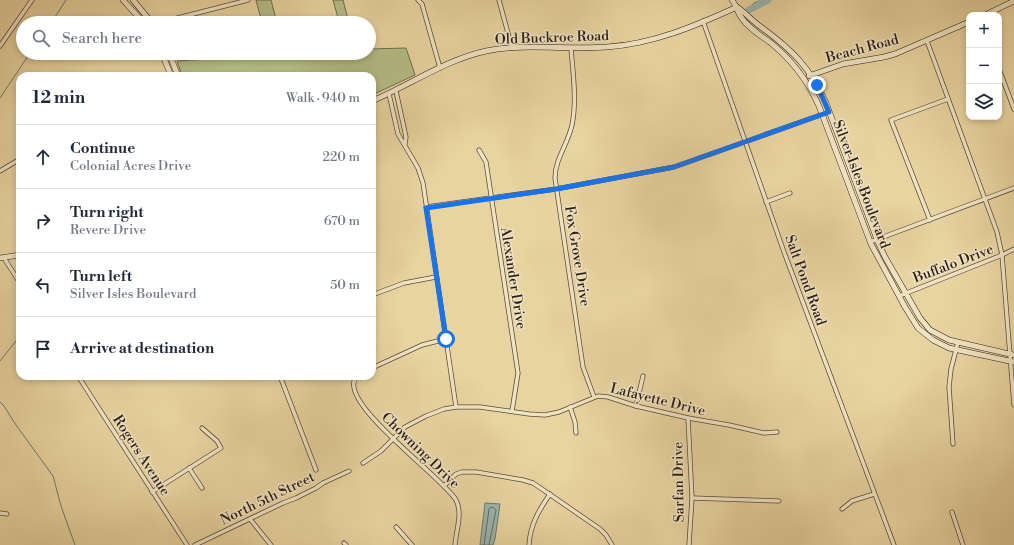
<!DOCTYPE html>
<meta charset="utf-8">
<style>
body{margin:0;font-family:"Libre Bodoni",serif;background:#f2f2f3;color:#1f2937}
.controls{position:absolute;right:12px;top:12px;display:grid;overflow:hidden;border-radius:8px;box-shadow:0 2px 6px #0003}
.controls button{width:36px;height:36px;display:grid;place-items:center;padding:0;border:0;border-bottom:1px solid #e0e1e3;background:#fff;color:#1f2937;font:20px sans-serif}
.stop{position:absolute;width:12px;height:12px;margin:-9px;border:3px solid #1a73e8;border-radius:50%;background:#fff}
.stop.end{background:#1a73e8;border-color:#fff;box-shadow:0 1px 4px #0008}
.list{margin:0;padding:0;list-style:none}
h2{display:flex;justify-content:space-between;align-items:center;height:52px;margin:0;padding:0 16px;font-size:17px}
h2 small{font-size:13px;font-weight:400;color:#747a83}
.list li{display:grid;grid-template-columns:26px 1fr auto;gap:12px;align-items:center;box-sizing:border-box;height:64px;padding:0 16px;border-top:1px solid #e0e1e3}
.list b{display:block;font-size:15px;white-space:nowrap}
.list p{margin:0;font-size:13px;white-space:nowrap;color:#747a83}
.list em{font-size:13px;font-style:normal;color:#747a83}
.icon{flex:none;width:22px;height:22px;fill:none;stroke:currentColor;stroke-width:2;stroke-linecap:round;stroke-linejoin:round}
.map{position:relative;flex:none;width:1014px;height:545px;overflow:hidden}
.search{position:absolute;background:#fff;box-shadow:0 2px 6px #0003;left:16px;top:16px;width:360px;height:44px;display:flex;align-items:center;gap:10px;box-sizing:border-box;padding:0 14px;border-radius:22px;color:#747a83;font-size:15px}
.panel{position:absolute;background:#fff;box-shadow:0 2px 6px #0003;left:16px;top:72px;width:360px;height:308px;border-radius:12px}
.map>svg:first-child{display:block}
.green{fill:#b4bd86;stroke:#6e6d4e}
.water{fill:#9bb6af;stroke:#6d7972}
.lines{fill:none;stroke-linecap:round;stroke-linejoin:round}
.shore{stroke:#626a63;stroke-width:1}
.stream{stroke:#6d7972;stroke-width:1}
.river{stroke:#9bb6af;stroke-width:7}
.street-casing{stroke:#594b3a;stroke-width:5}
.secondary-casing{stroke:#291d17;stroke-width:6}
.street{stroke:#f0e3c2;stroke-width:3.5}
.secondary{stroke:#f0e3c2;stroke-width:5}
.route{stroke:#1a73e8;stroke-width:5}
.labels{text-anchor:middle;stroke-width:3;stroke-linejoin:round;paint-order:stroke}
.street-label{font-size:14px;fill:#291d17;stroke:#f0e3c2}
</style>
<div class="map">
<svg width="1014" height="545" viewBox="0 0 1014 545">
<rect width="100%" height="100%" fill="#e8d4a1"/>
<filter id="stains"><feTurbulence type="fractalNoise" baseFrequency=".005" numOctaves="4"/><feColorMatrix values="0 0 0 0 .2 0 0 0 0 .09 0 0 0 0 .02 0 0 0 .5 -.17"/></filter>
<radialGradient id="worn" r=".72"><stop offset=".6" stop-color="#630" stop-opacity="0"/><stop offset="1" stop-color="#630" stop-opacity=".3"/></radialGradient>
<g class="green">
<polygon points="256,0 271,0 277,23 262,23"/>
<polygon points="333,0 343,0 349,23 316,23 338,18"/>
<polygon points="762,0 770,0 753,11 749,8 754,3"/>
<polygon points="406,48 415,75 372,95 372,76 182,76 177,61 271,55 270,53 369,53 369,49"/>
</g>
<polygon class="water" points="485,503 500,504 495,539 493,545 480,545"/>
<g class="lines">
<polyline class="shore" points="484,545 489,509 491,507 494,508 496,510 489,545"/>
<g class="stream">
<polyline points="51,23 66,0"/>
<polyline points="0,98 30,53"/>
<polyline points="0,361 20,336"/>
<polyline points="0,402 4,406 16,425 53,476 61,506 75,545"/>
</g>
<polyline class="river" points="749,10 768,0"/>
<defs>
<g id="street">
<polyline points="418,0 422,4 440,68"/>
<polyline points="499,0 512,48"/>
<polyline points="703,21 784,252 894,545"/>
<polyline points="158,23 248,0"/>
<polyline points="927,41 997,232 1002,255 1014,405"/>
<polyline points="0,46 32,0"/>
<path d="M571,48C573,73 577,100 572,125C568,144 555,159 555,178L583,367L594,397"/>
<polyline points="999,69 1014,109"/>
<polyline points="396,91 406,137 405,144"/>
<polyline points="389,94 398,134 418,168 423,183 456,407"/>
<polyline points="479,150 486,162 518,373 512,411"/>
<polyline points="0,171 20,159"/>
<polyline points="766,202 790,193"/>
<polyline points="426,207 556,189 674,167 829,112"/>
<polyline points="930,220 891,120 948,99"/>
<polyline points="870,242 1014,188"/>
<polyline points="4,258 20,283"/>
<polyline points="372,278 374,294"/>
<polyline points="372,295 404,283 436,277"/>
<polyline points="899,296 1002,255 1014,249"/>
<polyline points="372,368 422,345 446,339"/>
<polyline points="78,376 187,545"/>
<polyline points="280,376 316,470"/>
<path d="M357,376C333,400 444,478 456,500C463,513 456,531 455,545"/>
<polyline points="636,406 643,376"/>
<polyline points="570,407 575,422 576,433"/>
<polyline points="688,418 692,498 689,545"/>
<polyline points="953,444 949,387 951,369 958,342"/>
<polyline points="363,463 381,451 405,427 426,416 444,409 456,407 480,407 529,414 545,415 559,412 598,396 608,397 636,406 688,418 729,425 764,433 777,432"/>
<polyline points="189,468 202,488"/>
<polyline points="444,486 456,474 462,472 476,472 523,480 533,483 539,487 600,529 606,535 612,545"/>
<polyline points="152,492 221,448 217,441 202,428"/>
<polyline points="692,498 779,501"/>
<polyline points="842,509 852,501 874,494"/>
<polyline points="952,512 963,545"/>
<polyline points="0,513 7,514"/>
<polyline points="250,519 271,545"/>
<polyline points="396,527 412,545"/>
<polyline points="344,543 346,545"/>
<polyline points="195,545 283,503 296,498 316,488 323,483 349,471"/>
<path d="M529,545C530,525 539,510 550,494"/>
</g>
<g id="secondary">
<polyline points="123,0 144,23"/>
<polyline points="133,0 152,23"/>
<path d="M732,0C736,5 737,11 741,17C748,28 760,35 771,43C793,61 808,81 819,106L871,244L905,307L918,328L933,340L949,348L1014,362"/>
<path d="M737,7C746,13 752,21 761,27C792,50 810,67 826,103L878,242L885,257L920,318L930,330L949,340L1014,355"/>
<polyline points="985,15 1014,1"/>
<polyline points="162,53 171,76"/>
<polyline points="169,53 178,76"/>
<polyline points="809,76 843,64 884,57 895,54 969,22"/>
<path d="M372,101C410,85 445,60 486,51C525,43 566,50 607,47C653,44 695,26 737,7"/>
<polyline points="0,258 20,255"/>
</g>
</defs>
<use href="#street" class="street-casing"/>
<use href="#secondary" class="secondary-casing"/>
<use href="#street" class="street"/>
<use href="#secondary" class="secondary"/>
</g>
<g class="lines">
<polyline class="route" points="446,339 426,208 556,189 674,167 829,112 817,85"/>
</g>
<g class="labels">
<g class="street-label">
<text transform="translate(552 37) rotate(-2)" y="5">Old Buckroe Road</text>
<text transform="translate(862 48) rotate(-15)" y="5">Beach Road</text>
<text transform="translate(862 184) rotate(69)" y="5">Silver Isles Boulevard</text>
<text transform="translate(578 256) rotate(81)" y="5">Fox Grove Drive</text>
<text transform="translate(953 263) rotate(-21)" y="5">Buffalo Drive</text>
<text transform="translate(514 278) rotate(81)" y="5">Alexander Drive</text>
<text transform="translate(806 280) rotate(70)" y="5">Salt Pond Road</text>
<text transform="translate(658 399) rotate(14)" y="5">Lafayette Drive</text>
<text transform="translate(421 450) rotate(44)" y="5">Chowning Drive</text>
<text transform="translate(142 455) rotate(57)" y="5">Rogers Avenue</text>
<text transform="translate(678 482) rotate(-91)" y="5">Sarfan Drive</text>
<text transform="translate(267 498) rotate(-26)" y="5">North 5th Street</text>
</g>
</g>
<rect width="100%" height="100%" filter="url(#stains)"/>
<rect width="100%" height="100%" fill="url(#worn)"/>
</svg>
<div class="controls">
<button>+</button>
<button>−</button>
<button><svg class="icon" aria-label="layers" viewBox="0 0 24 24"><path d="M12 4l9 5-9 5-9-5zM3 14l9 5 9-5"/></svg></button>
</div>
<div class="stop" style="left:446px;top:339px"></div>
<div class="stop end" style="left:817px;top:85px"></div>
<div class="search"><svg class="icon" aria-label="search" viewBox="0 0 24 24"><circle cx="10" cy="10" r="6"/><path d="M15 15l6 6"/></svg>Search here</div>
<section class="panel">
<h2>12 min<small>Walk · 940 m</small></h2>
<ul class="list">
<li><svg class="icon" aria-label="ahead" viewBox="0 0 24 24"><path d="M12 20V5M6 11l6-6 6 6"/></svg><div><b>Continue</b><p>Colonial Acres Drive</p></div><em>220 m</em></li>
<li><svg class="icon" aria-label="right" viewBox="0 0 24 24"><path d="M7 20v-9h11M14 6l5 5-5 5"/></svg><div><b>Turn right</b><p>Revere Drive</p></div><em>670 m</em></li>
<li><svg class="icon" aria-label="left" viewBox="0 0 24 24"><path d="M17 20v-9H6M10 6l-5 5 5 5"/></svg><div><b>Turn left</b><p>Silver Isles Boulevard</p></div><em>50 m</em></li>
<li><svg class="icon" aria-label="arrive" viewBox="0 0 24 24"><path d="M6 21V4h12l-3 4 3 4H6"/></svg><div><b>Arrive at destination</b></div></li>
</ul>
</section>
</div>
